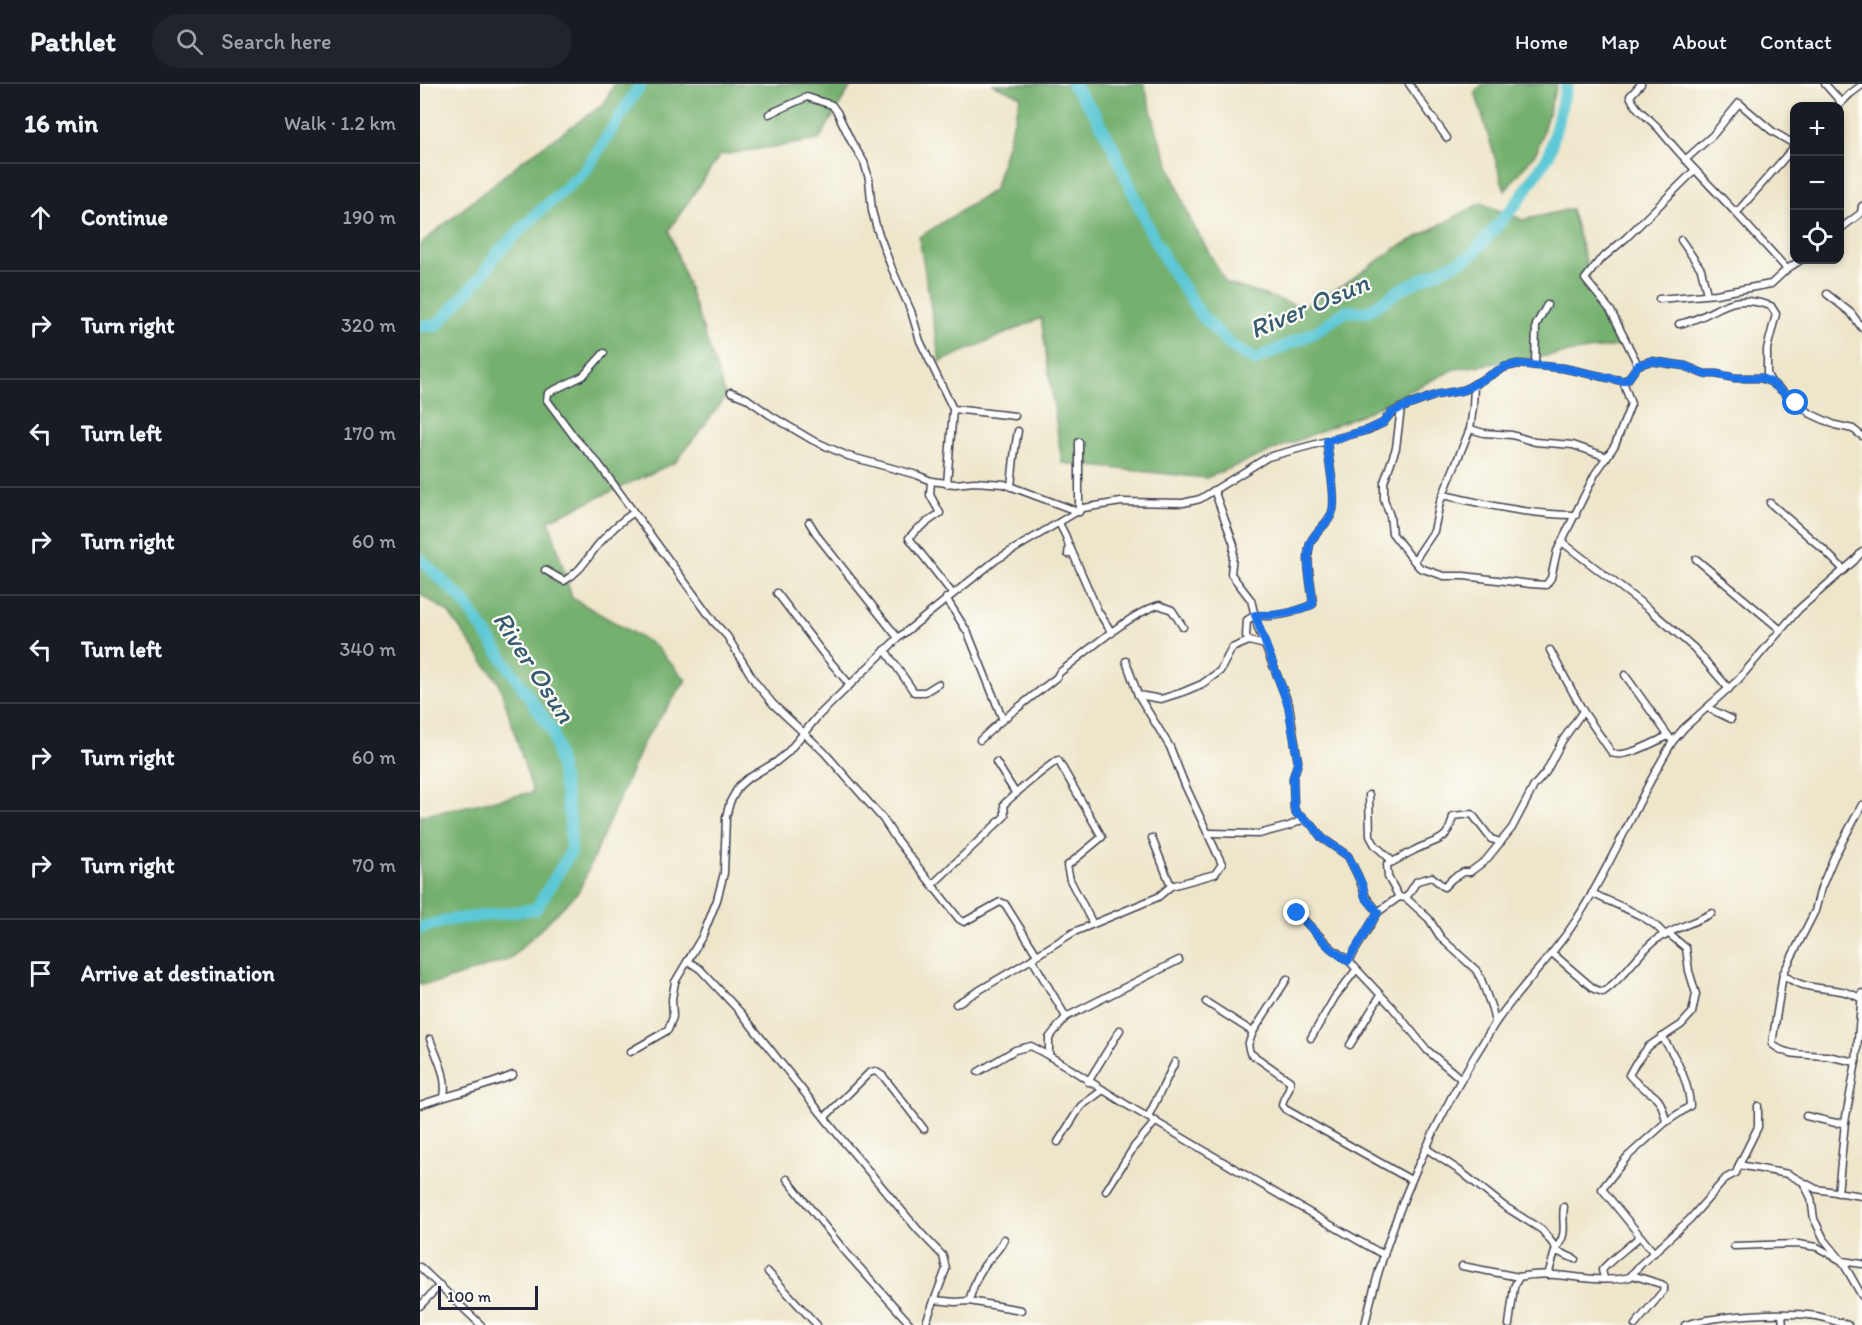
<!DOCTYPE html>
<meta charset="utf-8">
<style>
body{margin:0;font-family:Itim,sans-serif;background:#20242c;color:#f1f3f6}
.controls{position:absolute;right:18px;top:18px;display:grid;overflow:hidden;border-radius:12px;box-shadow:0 3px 9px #0003}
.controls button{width:54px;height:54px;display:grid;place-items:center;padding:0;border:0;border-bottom:2px solid #363941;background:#171b24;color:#f1f3f6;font:30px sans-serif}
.scale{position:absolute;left:18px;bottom:15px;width:100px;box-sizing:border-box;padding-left:6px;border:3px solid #22223b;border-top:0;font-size:16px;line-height:21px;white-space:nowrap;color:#22223b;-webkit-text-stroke:4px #fdfcf7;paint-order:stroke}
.stop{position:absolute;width:18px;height:18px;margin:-14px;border:4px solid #1a73e8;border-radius:50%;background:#fff}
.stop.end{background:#1a73e8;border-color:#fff;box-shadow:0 2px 6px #0008}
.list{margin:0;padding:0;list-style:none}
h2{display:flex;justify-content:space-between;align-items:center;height:78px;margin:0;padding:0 24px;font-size:26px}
h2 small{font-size:20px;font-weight:400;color:#9ea1a6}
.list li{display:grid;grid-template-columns:39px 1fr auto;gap:18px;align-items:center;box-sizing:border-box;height:108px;padding:0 24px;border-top:2px solid #363941}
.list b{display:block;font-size:22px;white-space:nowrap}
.list em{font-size:20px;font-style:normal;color:#9ea1a6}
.icon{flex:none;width:33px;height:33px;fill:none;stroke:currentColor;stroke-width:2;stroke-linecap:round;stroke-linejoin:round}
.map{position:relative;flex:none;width:1442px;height:1241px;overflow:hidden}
header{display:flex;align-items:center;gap:36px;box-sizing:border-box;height:84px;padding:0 30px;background:#171b24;border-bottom:2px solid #363941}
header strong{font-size:28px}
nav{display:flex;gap:33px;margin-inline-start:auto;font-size:21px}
.search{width:420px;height:54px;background:#20242c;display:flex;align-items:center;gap:15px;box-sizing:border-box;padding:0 21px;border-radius:33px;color:#9ea1a6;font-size:22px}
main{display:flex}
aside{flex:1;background:#171b24}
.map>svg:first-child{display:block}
.forest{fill:#74b06e;stroke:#4b6954;stroke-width:1.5}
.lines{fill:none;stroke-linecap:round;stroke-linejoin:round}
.river{stroke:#5dc8d6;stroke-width:12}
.minor-casing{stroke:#413f50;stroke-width:9}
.minor{stroke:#fff;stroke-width:6}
.route{stroke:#1a73e8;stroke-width:8}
.labels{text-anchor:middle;stroke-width:4.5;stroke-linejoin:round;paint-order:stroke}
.water-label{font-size:27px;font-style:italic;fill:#375c71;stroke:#fdfcf7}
</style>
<header>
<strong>Pathlet</strong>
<div class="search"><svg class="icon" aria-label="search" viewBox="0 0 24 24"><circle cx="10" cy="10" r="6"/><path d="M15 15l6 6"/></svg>Search here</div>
<nav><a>Home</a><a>Map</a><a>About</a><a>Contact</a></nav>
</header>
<main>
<aside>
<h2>16 min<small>Walk · 1.2 km</small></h2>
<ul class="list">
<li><svg class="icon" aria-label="ahead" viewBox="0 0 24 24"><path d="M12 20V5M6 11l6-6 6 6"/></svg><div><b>Continue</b></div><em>190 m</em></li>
<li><svg class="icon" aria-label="right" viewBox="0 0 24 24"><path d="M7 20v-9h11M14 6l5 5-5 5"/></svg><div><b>Turn right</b></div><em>320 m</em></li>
<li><svg class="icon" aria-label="left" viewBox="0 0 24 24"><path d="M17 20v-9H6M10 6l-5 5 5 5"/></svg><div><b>Turn left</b></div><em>170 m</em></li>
<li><svg class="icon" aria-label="right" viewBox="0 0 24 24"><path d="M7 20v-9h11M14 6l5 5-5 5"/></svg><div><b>Turn right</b></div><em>60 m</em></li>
<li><svg class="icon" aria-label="left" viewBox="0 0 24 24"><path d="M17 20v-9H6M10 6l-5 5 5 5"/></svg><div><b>Turn left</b></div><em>340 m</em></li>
<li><svg class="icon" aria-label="right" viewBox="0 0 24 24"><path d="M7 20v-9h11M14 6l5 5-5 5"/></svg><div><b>Turn right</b></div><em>60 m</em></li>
<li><svg class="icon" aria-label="right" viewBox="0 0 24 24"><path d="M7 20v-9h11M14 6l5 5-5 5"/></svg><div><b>Turn right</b></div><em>70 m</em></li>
<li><svg class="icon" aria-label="arrive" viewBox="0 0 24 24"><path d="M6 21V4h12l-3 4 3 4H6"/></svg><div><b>Arrive at destination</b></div></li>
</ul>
</aside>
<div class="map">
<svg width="1442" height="1241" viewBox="0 0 1442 1241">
<rect width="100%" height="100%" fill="#fdfcf7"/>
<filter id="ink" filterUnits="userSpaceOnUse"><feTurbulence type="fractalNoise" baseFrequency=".0167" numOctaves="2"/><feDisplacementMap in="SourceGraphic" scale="12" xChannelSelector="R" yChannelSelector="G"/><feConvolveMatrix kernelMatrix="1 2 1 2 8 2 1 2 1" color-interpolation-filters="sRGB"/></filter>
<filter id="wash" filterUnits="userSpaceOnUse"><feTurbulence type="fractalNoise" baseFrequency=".008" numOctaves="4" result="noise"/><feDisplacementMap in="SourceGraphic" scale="24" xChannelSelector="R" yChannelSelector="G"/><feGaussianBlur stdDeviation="1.35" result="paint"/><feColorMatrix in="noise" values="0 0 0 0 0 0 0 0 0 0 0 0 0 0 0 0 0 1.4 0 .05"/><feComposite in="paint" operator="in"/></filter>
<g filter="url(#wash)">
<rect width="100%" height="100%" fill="#eee6ca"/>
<g class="forest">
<polygon points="194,0 432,0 399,56 300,71 249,146 306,313 256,378 129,436 152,514 234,561 266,596 224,657 159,807 90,875 17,899 0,900 0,732 113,708 79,599 28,528 0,510 0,160 103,76 184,20"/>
<polygon points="572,0 724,0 739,54 769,133 806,199 882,223 923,201 975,165 1061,119 1103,136 1151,125 1166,178 1173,216 1204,261 1035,285 947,328 786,394 642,379 621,234 520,278 499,153 574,106 601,12"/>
<polygon points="1063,0 1137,0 1117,67 1085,107 1055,8"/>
</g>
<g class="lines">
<g class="river">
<polyline points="652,0 673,27 694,65 729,145 747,179 781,231 810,261 835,276 897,247 926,227 947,228 983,204 1051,172 1100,115 1129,71 1147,0"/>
<polyline points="0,242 16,242 63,191 77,169 119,128 165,87 221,0"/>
<polyline points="0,475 43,516 133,648 150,734 151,768 116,825 29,836 0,844"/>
</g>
</g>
</g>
<g filter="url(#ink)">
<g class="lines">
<defs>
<g id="minor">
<polyline points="989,0 1027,54"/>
<path d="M1221,0L1210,12C1215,26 1230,34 1240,46C1263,75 1290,101 1315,128L1319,126L1374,63"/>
<polyline points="1405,0 1421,18"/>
<polyline points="1418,22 1430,10 1442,1"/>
<polyline points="349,30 387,13 412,21 417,28 431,57 444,78 449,95 452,127 457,145 472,185 491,227 500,257 533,325"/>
<polyline points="1265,76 1293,51 1319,19 1352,47 1374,60"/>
<polyline points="1315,128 1367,185"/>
<polyline points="1420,145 1441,129 1442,122"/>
<polyline points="1261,156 1281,185 1287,210"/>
<polyline points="1407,210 1431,229 1442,244"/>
<polyline points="1239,215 1296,210 1351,200 1367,185 1381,176"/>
<path d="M1259,240C1299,232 1305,206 1351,222L1356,230L1347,265V290L1351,298L1391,330L1415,341L1433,345L1442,352"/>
<polyline points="184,269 163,292 128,309 127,316 155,354 178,379 294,538 307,552 335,598 353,620 404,668 463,735 476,755 539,835 544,838 580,818 585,820 617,871 612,875 646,933"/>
<polyline points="1115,281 1116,241 1127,221"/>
<polyline points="1218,281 1191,227 1165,195 1179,177 1206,154 1275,86"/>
<polyline points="1054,300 1053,323 1050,345 1020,418 1014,447 994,477 1000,484 1024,492 1044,492 1111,500 1126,501 1131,494 1137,467 1175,390 1195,361 1211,320 1203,297"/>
<polyline points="311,308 326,314 350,331 392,356 428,372 497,391 511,397 535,400 554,398 584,400 659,428"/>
<polyline points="981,324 976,364 964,398 964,415 970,432 972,449 994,477"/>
<polyline points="1050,345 1064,349 1092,351 1115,358 1153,361 1187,373"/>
<polyline points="659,358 659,428"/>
<polyline points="511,397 510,411 520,429 496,446 489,454 532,509"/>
<polyline points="527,400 533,325 595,332"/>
<path d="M591,403C593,384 594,366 598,347"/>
<polyline points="794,406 814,461 811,490 831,516 838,544 869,621 878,678 873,694 874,724 876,729 892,741 902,754 928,772 938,792 946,813 958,828 979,813 986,814 997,797 1012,793 1024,803 1033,794 1044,788 1050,788 1066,776 1092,744 1114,702 1126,688 1142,657 1163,627"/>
<path d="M1024,411C1067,421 1111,431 1156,431"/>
<polyline points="1350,419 1403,465 1424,486"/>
<polyline points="389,438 399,454 478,554"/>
<path d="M639,439C644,449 651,459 648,470"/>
<polyline points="1142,458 1229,525 1274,564 1309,605"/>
<polyline points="650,463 678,527 692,549"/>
<polyline points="1276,475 1361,546"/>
<path d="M125,486L144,497C160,488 166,476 177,462C188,449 199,438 213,429"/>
<polyline points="357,509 402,568 430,601"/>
<polyline points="526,514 548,549 583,636"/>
<path d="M829,557L826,552L827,536C836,530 840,532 850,532C866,531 879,527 893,520C892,502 885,478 890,460C894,447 911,439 913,425C916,404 908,379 907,357"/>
<polyline points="465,566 494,608 505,608 518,600"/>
<path d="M1130,566L1163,627L1192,669C1205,675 1234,658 1248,652"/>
<polyline points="706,577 718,611 750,663 765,701 802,780 795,790 751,802"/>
<polyline points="1205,591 1250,654"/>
<polyline points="718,611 741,615 763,608 782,600 800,587 812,564 829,557 845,561"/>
<polyline points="1288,624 1311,635"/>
<path d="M560,656L581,637L637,593L639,589C665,569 709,530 739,521L752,526L763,543"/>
<polyline points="576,678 596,710"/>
<polyline points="949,711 950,752 955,761 973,778"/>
<polyline points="788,749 839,750 869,742 884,735"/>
<path d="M513,800L585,732L584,720C601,705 618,689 638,676L682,753L647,782L650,796L673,840"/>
<path d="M1172,809C1192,820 1234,833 1245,852"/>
<path d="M979,813L968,793L967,780C977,777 984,771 993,767C1013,755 1028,761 1033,732L1052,730L1071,755L1081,758"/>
<polyline points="986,814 1009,835 1021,854 1056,886 1061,895 1072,925 1075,939"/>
<polyline points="877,829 911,864 929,877 972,923 1007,966 1041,995"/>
<path d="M1132,869L1174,905L1183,908C1203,895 1215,873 1233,858C1247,847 1276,838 1292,829"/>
<polyline points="617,871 654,848 738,813 751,802 732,754"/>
<polyline points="268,877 280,885 322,930 419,1052 499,1147 523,1172 526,1185 505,1241"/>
<polyline points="929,877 958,828"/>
<path d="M1363,890L1352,960C1366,973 1389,970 1407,972C1417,974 1426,976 1436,978"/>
<path d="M1440,914C1415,899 1387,911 1363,890L1395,827L1401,804L1414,773L1442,721"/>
<path d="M786,918L833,948L828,961L830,969L870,997C871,1007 863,1012 862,1021L865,1025L991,1096"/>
<polyline points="536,920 612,875"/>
<polyline points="833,948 867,895"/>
<path d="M1242,953C1256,973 1269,997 1270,1022L1246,1038"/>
<polyline points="891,954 915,913 936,886"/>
<path d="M10,955C17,974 28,993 24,1013"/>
<polyline points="930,961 960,912"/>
<polyline points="210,968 248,946 253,933 252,915 255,898 283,851 297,816 304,789 306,733 310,718 319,702 327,695 356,678 367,669 398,632 478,554 576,476 663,424 701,418 763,419 780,415 848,373 948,346 963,339 971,329 981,324 1016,311 1044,306 1085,283 1098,280 1143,284 1203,297 1208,295 1218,281 1231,277 1265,282 1284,290 1296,290 1315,294 1341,294 1351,298"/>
<polyline points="629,972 629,954 646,933 759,876"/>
<path d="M558,988L595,966L611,962C646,980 679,1004 712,1024C796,1073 879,1124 964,1171"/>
<polyline points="668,998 700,946"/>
<path d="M0,1021C31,1010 63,1004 93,991"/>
<polyline points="1386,1032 1416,1039 1425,1038"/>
<polyline points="405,1033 449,989 455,987 463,992 504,1045"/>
<polyline points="728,1033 755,978"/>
<polyline points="638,1058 661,1022 683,1006"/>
<polyline points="1007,1065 1040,1087 1084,1122 1122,1146 1136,1164 1128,1191"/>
<polyline points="1319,1081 1338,1043 1338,1022"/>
<polyline points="367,1095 423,1165 491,1241"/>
<polyline points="1384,1100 1391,1114 1394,1135 1404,1155 1422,1177 1442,1212"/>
<polyline points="686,1107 714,1063 736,1037"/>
<polyline points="1418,1109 1425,1038 1436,978 1442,909"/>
<polyline points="1314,1162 1378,1160 1397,1163 1422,1177 1442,1180"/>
<path d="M1136,1164C1149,1149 1141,1139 1144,1123"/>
<polyline points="1136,1167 1155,1175"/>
<path d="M1234,1169L1182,1105L1207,1073L1246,1038C1240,1003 1228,1014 1209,991L1215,980L1229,962L1261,941L1272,929L1276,910L1269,887L1266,864L1249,850"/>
<polyline points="1042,1182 1099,1193"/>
<polyline points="0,1183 61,1241"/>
<polyline points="348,1188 397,1241"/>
<polyline points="1212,1191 1241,1200 1244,1202 1244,1206 1215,1241"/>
<path d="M1184,1194L1182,1186C1193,1173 1208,1164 1220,1152"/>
<polyline points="514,1216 535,1218 549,1217 601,1226"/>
<path d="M549,1217C553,1204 556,1193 564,1182C571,1172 579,1167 584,1155"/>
<polyline points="0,1222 20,1201"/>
<polyline points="1362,1231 1363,1241"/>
<path d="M945,1241C967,1138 1017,1029 1074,941C1099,903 1134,872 1158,833C1194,777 1218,714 1253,657L1264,644L1318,596L1379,525L1434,477L1442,468"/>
<path d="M1089,1241L1094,1203L1099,1193C1135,1184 1174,1202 1210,1193L1220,1181L1270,1135L1306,1094L1316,1089L1319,1081L1368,1090L1396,1105L1442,1112"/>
<path d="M1265,1241C1298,1231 1362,1227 1396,1232C1407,1234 1418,1238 1428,1241"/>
</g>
</defs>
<use href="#minor" class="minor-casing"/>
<use href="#minor" class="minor"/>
</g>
</g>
<g class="lines" filter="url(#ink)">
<path class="route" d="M877,829L910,864L928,877L958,828L945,813L943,802L928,772L902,754L892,741L876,729L874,724L873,694L878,678L868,621L835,531C856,532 875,530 893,520C892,502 885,478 890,460C894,447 911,439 913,425C916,405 908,379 907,357L948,346L963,339L971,329L981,324L1016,311L1044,306L1085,283L1098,280L1143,284L1203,297L1208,295L1218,281L1231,277L1265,282L1284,290H1296L1315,294H1341L1351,298L1376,319"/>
</g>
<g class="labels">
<g class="water-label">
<text transform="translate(889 222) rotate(-23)" y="9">River Osun</text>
<text transform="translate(114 583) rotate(57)" y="9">River Osun</text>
</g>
</g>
</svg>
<div class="controls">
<button>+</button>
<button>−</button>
<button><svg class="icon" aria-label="locate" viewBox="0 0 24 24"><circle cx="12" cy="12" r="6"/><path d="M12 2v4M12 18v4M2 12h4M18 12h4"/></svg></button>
</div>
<div class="scale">100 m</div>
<div class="stop" style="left:1376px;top:319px"></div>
<div class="stop end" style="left:877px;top:829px"></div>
</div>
</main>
